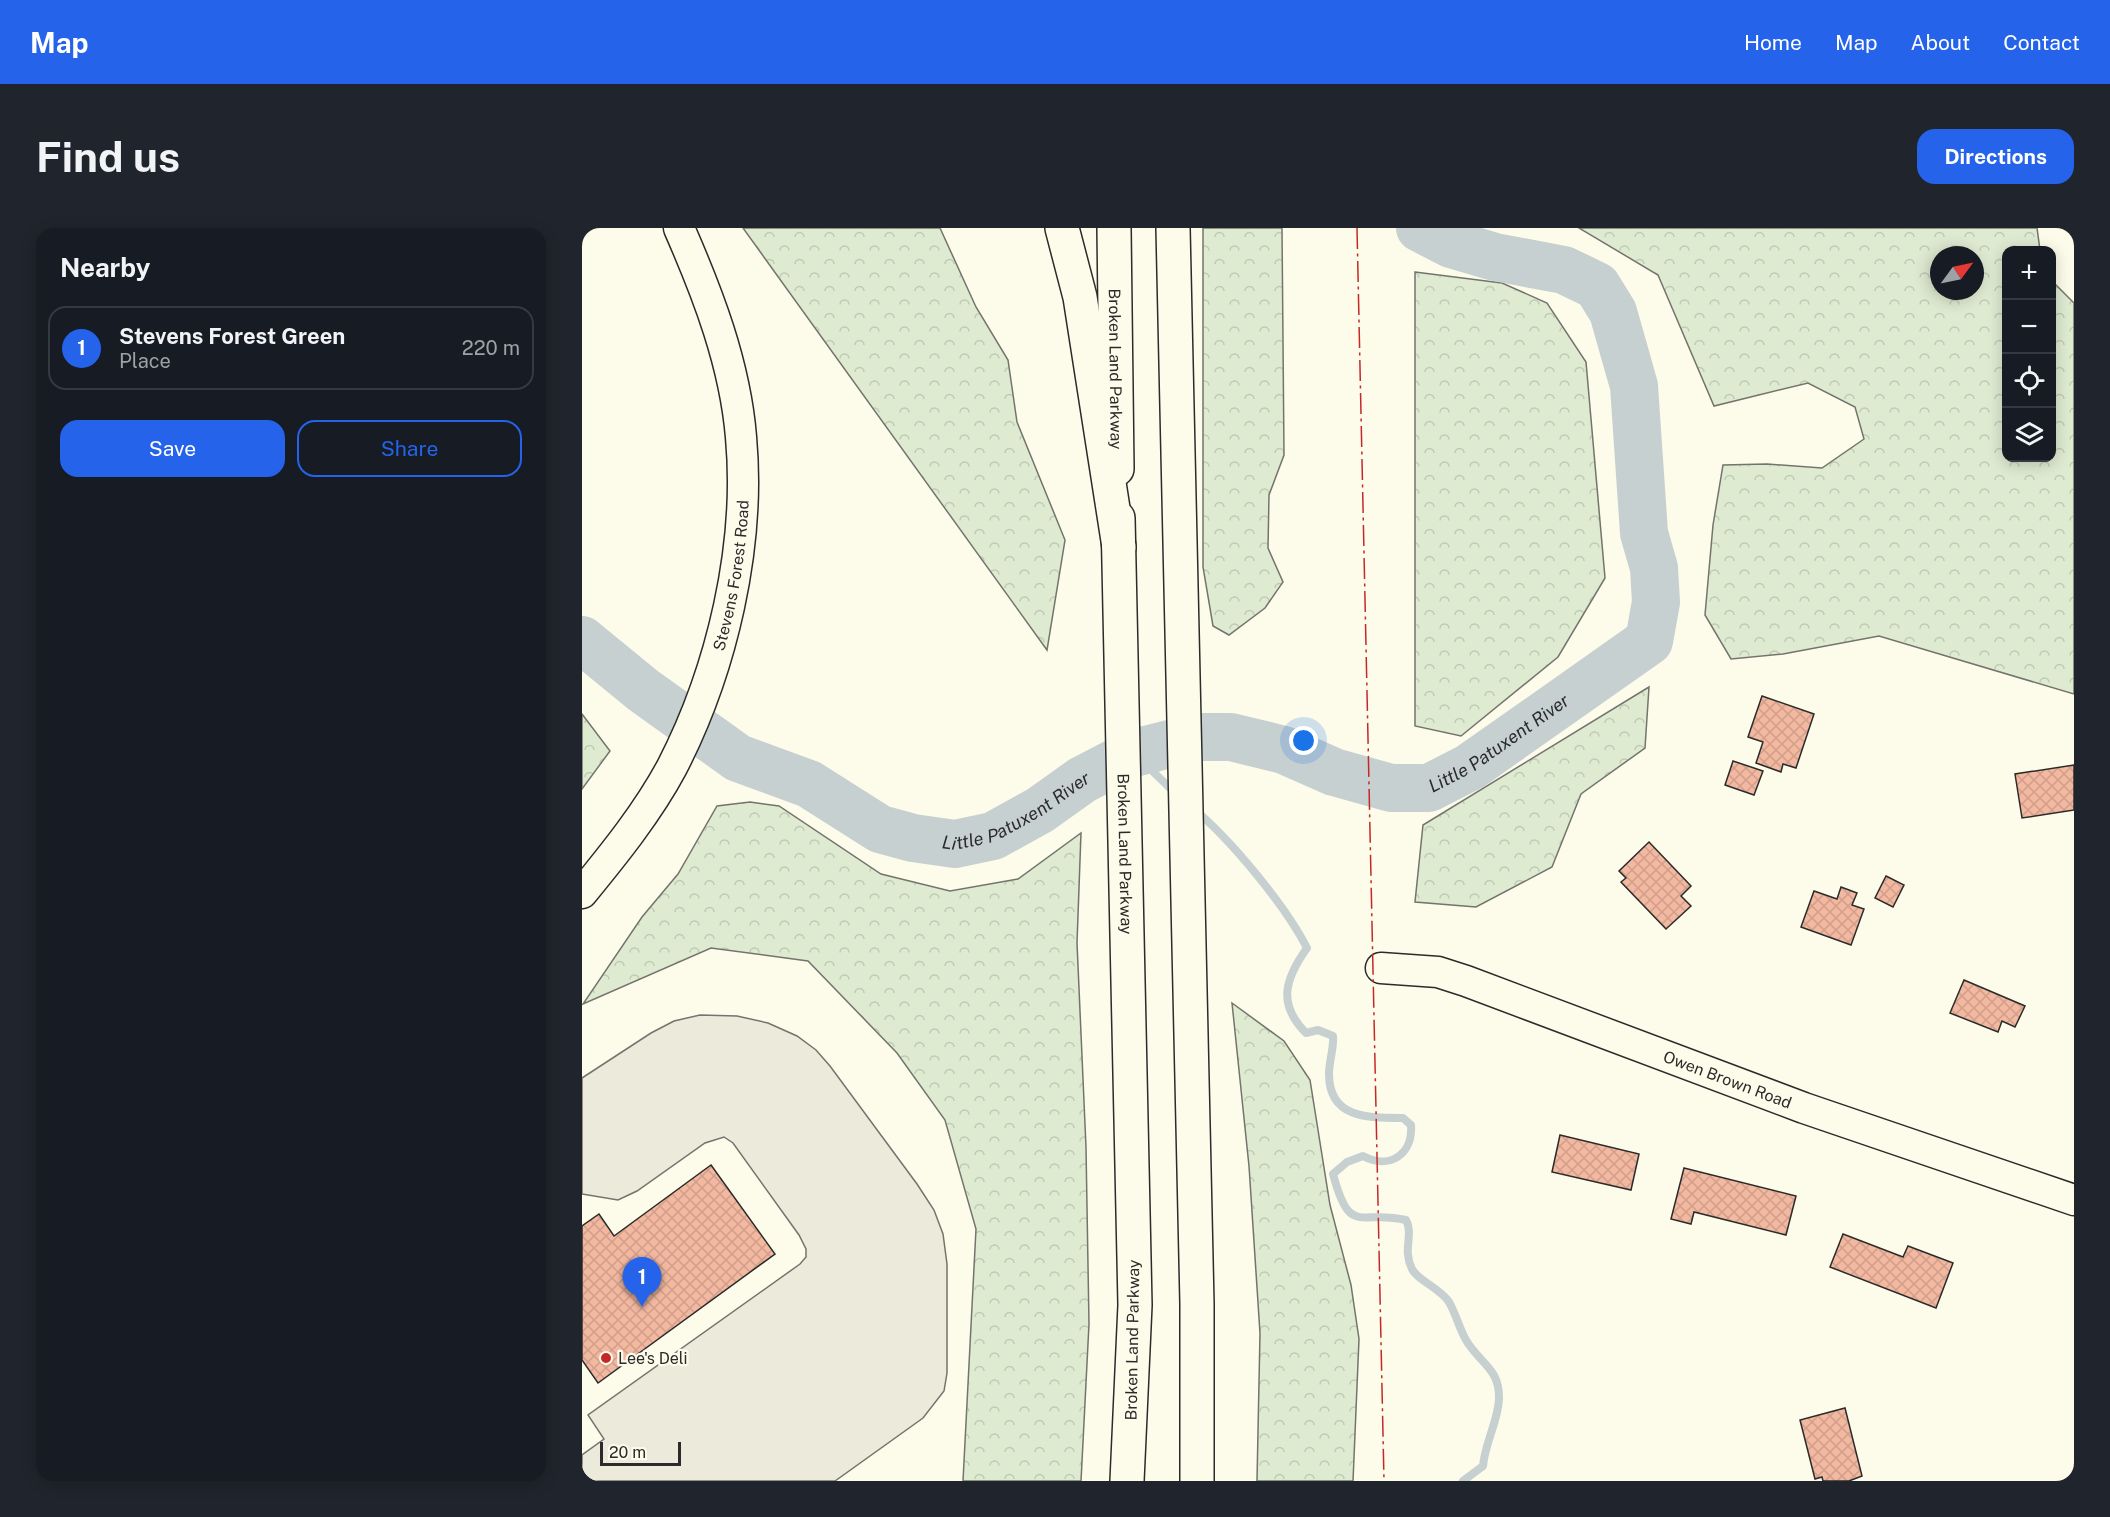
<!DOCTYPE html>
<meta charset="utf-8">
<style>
body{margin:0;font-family:"Public Sans",sans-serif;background:#20242c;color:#f1f3f6}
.controls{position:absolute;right:18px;top:18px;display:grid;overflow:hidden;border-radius:12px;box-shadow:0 3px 15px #0003}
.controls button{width:54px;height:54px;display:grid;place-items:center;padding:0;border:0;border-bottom:2px solid #363941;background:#171b24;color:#f1f3f6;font:30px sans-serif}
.compass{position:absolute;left:1348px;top:18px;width:54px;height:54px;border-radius:50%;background:#171b24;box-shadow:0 3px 15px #0003;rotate:57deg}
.scale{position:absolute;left:18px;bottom:15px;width:81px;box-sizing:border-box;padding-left:6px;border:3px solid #2b2b2b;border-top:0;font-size:16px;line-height:21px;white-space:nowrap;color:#2b2b2b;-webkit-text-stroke:4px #fdfbea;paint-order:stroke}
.you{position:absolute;left:722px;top:513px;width:21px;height:21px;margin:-15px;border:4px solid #fff;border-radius:50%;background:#1a73e8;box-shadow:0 0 0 9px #1a73e833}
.badge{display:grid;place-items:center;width:39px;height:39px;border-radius:50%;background:#2563eb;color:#fff;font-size:20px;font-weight:700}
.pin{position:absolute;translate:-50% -50px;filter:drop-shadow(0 2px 3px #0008)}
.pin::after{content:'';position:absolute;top:32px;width:21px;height:18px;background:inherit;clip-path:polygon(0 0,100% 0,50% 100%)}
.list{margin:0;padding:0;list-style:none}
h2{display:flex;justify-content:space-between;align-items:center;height:78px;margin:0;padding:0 24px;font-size:26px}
h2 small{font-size:20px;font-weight:400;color:#9ea1a6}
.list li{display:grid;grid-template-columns:39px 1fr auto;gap:18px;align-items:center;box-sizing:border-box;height:84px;margin:0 12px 12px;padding:0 12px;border:2px solid #363941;border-radius:18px}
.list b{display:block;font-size:22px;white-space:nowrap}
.list p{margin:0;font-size:20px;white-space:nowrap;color:#9ea1a6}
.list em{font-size:20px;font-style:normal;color:#9ea1a6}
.actions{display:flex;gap:12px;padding:18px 24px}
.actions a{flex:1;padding:14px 0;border:2px solid #2563eb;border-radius:18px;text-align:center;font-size:21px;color:#2563eb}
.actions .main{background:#2563eb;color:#fff}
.icon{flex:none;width:33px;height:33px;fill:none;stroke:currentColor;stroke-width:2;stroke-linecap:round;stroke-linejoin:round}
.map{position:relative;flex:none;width:1492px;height:1253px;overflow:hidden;border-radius:18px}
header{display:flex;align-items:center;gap:36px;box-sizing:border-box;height:84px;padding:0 30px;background:#2563eb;color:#fff}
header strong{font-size:28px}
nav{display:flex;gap:33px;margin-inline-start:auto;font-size:21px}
.intro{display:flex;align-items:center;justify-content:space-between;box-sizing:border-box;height:144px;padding:0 36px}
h1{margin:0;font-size:42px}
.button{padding:15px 27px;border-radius:18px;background:#2563eb;color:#fff;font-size:21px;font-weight:700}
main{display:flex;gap:36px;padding:0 36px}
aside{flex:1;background:#171b24;border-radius:18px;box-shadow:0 3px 15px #0003}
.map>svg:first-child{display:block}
.forest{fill:url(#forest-crowns);stroke:#74746e;stroke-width:1.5;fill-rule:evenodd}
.parking{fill:#eceadb;stroke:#74746e;stroke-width:1.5}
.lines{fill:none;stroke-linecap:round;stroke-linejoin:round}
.stream{stroke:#c7d0d0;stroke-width:8}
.river{stroke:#c7d0d0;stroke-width:48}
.building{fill:url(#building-cross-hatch);stroke:#2b2b2b;stroke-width:1.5}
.minor-casing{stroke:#2b2b2b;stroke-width:33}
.major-casing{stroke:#2b2b2b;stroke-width:36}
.highway-casing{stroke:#2b2b2b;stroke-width:36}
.minor{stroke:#fdfbea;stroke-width:30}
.major{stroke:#fdfbea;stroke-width:33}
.highway{stroke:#fdfbea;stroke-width:33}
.power{stroke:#c62828;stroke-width:1.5;stroke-dasharray:21 4.5 3 4.5;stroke-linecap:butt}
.poi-dot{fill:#c62828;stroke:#fdfbea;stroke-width:2}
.labels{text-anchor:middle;stroke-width:4.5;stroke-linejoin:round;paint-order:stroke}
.street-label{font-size:16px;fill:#2b2b2b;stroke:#fdfbea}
.poi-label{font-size:16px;fill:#2b2b2b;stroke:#fdfbea;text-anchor:start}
.water-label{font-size:18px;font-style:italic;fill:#2b2b2b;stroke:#fdfbea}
</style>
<header>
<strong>Map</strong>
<nav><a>Home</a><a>Map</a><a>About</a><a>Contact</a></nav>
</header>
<div class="intro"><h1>Find us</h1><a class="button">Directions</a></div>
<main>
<aside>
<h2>Nearby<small></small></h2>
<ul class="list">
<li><span class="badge">1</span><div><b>Stevens Forest Green</b><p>Place</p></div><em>220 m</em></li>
</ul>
<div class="actions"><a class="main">Save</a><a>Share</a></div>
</aside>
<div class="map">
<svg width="1492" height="1253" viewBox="0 0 1492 1253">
<defs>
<pattern id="forest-crowns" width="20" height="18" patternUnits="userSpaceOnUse" patternTransform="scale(1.5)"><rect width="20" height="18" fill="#deebd1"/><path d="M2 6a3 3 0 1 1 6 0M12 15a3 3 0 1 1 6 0" fill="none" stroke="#bfcab4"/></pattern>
<pattern id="building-cross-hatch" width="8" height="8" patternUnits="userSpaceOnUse" patternTransform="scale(1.5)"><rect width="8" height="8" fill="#f2b8a0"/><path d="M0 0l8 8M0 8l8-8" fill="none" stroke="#d09e8a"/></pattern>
</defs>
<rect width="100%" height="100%" fill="#fdfbea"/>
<g class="forest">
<polygon points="161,0 358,0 394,79 426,132 435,194 483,312 465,422"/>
<polygon points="621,0 700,0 702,227 687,267 686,320 701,354 683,380 647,407 631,398 621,339"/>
<path d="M997,0H1455L1458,22H1424V230H1470V53L1492,75V466L1297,408L1201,426L1149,431L1123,387L1131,297L1141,237L1185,236L1240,240L1282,211L1273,179L1226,155L1132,178L1076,47ZM1357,27H1393V63H1357Z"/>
<polygon points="833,44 920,55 965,75 1004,134 1023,350 976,429 879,508 833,498"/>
<polygon points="1067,459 1063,520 999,566 970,639 894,679 833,674 841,597"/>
<polygon points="0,486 28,523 0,561"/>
<polygon points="168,574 197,578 299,646 368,663 436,651 499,605 495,715 504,919 507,1096 499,1253 381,1253 394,1001 363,892 315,825 226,733 129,720 1,776 60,689 96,646 135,578"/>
<polygon points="650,775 702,813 728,852 748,977 769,1057 777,1111 771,1253 675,1253 678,1105 667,938"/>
</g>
<polygon class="parking" points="118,787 155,788 186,795 215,808 234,822 248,838 335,956 352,982 361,1006 365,1036 365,1145 362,1163 341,1190 253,1253 0,1253 0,1227 22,1211 6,1187 218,1036 224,1029 224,1021 217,1007 151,915 142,909 123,915 55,963 36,972 0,966 0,850 69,805 92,793"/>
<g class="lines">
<g class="stream">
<polyline points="552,525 595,567"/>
<path d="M612,581C649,612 703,677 725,720C703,751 695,776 724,805L736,802L751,808C752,821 747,833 747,846C747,891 787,890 821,890L829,897C831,927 807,942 781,928L765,934L751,946C768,1010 778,981 824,992C832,1007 820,1021 830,1041C835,1052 858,1060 867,1074C874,1086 877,1100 884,1112C897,1135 918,1140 917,1171C916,1194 903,1214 901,1238L881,1253"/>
</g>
<path class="river" id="s1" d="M0,412L61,462L156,530L227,556L298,601L331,610L373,616L411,608L458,582L500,552L552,525L615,509H649L702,522L752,544L809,560H847L888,539L1067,413L1074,374L1072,340L1062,305L1052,158L1031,84L1015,58L982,42L913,29L869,16L838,0"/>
</g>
<g class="building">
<polygon points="1180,468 1232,486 1214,540 1201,536 1199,544 1174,535 1181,514 1166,509"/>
<polygon points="1151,533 1181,543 1172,567 1143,557"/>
<polygon points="1492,537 1492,582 1440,590 1433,546"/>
<polygon points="1067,614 1109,658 1099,668 1109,678 1084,701 1039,654 1044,650 1037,643"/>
<polygon points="1304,648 1322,657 1311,679 1293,670"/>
<polygon points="1259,659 1275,665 1270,677 1282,681 1269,717 1219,699 1232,663 1255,671"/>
<polygon points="1382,752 1443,778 1433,799 1420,793 1416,804 1368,785"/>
<polygon points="978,907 1057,926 1049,962 970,944"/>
<polygon points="129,937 193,1026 16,1155 0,1132 0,998 17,986 32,1008"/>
<polygon points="1102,940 1214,968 1204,1007 1112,984 1109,996 1089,991"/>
<polygon points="1261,1006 1321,1029 1326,1018 1371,1035 1354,1080 1248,1039"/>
<polygon points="1263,1180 1280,1248 1267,1253 1241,1253 1240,1249 1233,1251 1218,1192"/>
</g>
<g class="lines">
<defs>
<g id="minor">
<path id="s2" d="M0,665C32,626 66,584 90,539C140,442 169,318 159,209C153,136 126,66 97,0"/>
<path id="s3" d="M799,740L856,744L884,753L1222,880L1492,972"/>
</g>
<g id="major">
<path id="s4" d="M532,0L535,241"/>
<polyline points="591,0 615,1076 615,1253"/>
<path id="s5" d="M536,290L553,1077L545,1253"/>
</g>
<polyline id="highway" points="480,0 498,69 537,319"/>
</defs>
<use href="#minor" class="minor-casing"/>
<use href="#major" class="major-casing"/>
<use href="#highway" class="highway-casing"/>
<use href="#minor" class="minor"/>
<use href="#major" class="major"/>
<use href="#highway" class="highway"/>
<polyline class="power" points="775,0 802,1253"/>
</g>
<circle class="poi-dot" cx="24" cy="1130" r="6"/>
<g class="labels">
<g class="street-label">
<text dy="6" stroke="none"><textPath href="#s4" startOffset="141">Broken Land Parkway</textPath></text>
<text dy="6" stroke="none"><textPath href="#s2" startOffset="357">Stevens Forest Road</textPath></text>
<text dy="6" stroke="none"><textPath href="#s5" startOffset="336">Broken Land Parkway</textPath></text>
<text dy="6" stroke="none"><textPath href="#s3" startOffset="366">Owen Brown Road</textPath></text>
<text transform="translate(550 1112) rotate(-89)" y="6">Broken Land Parkway</text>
</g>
<g class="poi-label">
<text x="36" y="1136">Lee's Deli</text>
</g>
<g class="water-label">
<text dy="6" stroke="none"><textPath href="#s1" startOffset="1023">Little Patuxent River</textPath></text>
<text dy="6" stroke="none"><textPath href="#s1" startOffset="501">Little Patuxent River</textPath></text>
</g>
</g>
</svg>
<div class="controls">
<button>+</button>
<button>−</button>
<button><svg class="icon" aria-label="locate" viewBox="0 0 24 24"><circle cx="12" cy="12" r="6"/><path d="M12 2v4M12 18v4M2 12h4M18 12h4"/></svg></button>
<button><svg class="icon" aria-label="layers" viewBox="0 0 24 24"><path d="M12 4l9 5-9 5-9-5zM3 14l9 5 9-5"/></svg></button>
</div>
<svg class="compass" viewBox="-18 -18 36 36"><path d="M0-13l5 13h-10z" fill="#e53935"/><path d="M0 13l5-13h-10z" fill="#9ea1a6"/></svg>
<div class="scale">20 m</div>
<div class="you"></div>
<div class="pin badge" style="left:60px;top:1079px">1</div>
</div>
</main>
